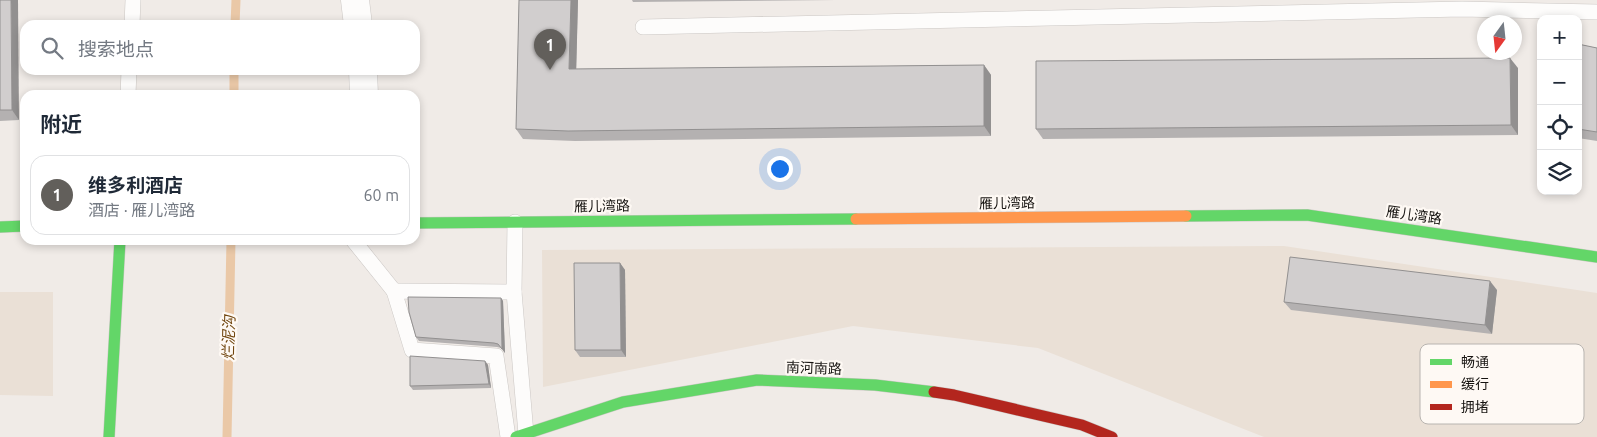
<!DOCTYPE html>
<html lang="zh">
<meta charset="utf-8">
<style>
body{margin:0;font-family:Ubuntu,"Noto Sans SC",sans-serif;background:#f2f2f3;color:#1f2937}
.controls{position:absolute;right:15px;top:15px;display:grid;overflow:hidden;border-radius:10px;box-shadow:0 2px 8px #0003}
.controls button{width:45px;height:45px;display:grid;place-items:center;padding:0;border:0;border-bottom:1px solid #e0e1e3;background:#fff;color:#1f2937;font:25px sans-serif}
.compass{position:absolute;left:1477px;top:15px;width:45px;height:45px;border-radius:50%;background:#fff;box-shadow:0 2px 8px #0003;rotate:195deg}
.you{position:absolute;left:779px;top:168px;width:18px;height:18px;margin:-12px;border:4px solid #fff;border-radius:50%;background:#1a73e8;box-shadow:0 0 0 8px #1a73e833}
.badge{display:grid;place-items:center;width:32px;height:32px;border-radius:50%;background:#625f5b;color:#fff;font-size:16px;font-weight:700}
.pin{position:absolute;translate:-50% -41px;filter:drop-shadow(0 1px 2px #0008)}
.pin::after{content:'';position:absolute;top:26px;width:18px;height:15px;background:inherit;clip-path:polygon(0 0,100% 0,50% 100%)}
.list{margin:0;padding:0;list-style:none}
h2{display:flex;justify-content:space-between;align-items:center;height:65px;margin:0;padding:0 20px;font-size:21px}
h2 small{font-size:16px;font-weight:400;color:#747a83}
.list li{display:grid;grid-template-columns:32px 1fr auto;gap:15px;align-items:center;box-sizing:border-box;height:80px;margin:0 10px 10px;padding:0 10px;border:1px solid #e0e1e3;border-radius:15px}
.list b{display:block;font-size:19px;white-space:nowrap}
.list p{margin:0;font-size:16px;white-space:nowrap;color:#747a83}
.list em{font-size:16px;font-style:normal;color:#747a83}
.icon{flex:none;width:28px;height:28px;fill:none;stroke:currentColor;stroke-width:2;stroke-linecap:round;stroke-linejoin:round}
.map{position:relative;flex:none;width:1597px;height:437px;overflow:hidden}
.search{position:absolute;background:#fff;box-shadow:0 2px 8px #0003;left:20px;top:20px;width:400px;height:55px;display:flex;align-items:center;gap:12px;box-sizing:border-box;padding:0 18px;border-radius:15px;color:#747a83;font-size:19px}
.panel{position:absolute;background:#fff;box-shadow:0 2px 8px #0003;left:20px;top:90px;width:400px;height:155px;border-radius:15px}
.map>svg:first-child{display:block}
.built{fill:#eae0d6}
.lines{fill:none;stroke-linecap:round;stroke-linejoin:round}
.stream{stroke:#eac8a7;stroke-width:9}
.lane-casing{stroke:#cbc7c4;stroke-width:16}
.street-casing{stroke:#cbc7c4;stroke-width:29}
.fast-casing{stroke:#cbc7c4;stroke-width:12}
.slow-casing{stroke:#cbc7c4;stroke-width:12}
.jam-casing{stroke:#cbc7c4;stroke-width:12}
.lane{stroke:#fdfcfb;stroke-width:15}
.street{stroke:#fdfcfb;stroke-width:28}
.fast{stroke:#63d668;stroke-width:11}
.slow{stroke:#ff974d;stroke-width:11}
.jam{stroke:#b3261e;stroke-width:11}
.wall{fill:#b4b1b1}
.shaded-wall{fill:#929090}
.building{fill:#d1cece;stroke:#929090}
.labels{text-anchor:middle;stroke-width:4.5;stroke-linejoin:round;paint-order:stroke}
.street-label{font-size:14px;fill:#161310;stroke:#fef9f4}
.water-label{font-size:15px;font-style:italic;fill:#71460f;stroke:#fef9f4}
.key{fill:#fef9f4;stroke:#b8b4b0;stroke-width:1}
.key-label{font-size:14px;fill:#161310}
</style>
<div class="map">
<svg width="1597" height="437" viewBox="0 0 1597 437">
<rect width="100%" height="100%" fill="#f0ebe7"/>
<g class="built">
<polygon points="1284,246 1597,293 1597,437 1264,437 1038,348 853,326 543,387 542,250"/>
<polygon points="0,292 53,292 53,396 0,395"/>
</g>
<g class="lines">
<g class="stream">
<polyline points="235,25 236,0"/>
<polyline points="234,95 234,70"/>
<polyline points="227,437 231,240"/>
</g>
<defs>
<g id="lane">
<polyline points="132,25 133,0"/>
<polyline points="643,27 1462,9 1597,12"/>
<polyline points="128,95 129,70"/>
<polyline points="353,240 394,291"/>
<polyline points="514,292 515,222"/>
<polyline points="508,437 496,356 412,350 394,291 514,292 526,434"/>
</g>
<g id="street">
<polyline points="355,0 358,25"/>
<polyline points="363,70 364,95"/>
</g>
<g id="fast">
<polyline points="1186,216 1307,215 1597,257"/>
<polyline points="415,223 856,219"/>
<polyline points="0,227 25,226"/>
<polyline points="109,437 120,240"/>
<polyline points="516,437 623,402 757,380 875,385 934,392"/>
</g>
<polyline id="slow" points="856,219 1186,216"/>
<polyline id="jam" points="934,392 954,395 1082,425 1112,437"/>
</defs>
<use href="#lane" class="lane-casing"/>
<use href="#street" class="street-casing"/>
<use href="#fast" class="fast-casing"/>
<use href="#slow" class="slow-casing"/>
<use href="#jam" class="jam-casing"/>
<use href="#lane" class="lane"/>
<use href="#street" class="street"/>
<use href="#fast" class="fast"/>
<use href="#slow" class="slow"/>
<use href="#jam" class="jam"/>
</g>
<g class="wall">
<polygon points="0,0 19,120 0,121"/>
<polygon points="519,0 578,0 576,69 984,65 991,75 991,136 575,141 523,139 516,129"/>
<polygon points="632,0 836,0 633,2"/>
<polygon points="1578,44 1597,48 1597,141 1578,138"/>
<polygon points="1518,68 1518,135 1043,139 1036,129"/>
<polygon points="620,263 625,270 626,357 580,357 575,350"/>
<polygon points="1497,290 1492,334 1291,310 1284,302"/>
<polygon points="501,298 503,301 505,353 501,348 497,347 419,341 416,337"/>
<polygon points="485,361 488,365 491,388 413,390 410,386"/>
</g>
<g class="shaded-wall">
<polygon points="11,0 18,0 19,120 12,110"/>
<polygon points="571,0 578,0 576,79 569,69"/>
<polygon points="1510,58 1518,68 1518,135 1511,125"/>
<polygon points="984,65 991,75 991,136 984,126"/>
<polygon points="620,263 625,270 626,357 621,350"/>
<polygon points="1490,281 1497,290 1492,334 1485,325"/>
<polygon points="501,298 503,301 505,353 502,349"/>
<polygon points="485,361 488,365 491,388 489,384"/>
</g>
<g class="building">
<polygon points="0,0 11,0 12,110 0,110"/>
<polygon points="519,0 571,0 569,69 984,65 984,126 568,131 516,129"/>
<polygon points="1578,44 1597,48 1597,132 1578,129"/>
<polygon points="1510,58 1511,125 1036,129 1036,61"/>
<polygon points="1290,257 1490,281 1485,325 1284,302"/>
<polygon points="574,263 620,263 621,350 575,350"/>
<polygon points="408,297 501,298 502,349 498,344 494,343 416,337 409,312"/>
<polygon points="410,356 485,361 489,384 410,386"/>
</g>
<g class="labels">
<g class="street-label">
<text transform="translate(1007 203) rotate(-1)" y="5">雁儿湾路</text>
<text transform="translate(602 206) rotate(-1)" y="5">雁儿湾路</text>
<text transform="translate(1414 215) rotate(8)" y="5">雁儿湾路</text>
<text transform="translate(814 368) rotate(2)" y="5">南河南路</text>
</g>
<g class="water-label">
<text transform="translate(229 338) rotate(-89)" y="5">烂泥沟</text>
</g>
</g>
<rect x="1420" y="344" width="164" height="80" rx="8" class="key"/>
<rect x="1430" y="359" width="22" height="6" fill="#63d668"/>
<rect x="1430" y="381" width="22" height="7" fill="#ff974d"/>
<rect x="1430" y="404" width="22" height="6" fill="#b3261e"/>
<g class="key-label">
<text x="1461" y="367">畅通</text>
<text x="1461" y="389">缓行</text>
<text x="1461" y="412">拥堵</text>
</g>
</svg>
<div class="controls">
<button>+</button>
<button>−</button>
<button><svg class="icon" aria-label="locate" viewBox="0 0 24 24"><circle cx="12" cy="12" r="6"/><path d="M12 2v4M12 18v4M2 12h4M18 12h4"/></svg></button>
<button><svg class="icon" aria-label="layers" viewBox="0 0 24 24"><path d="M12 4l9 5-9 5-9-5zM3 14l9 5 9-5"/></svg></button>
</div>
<svg class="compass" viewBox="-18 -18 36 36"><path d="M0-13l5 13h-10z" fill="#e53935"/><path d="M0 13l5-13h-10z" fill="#747a83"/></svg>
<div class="you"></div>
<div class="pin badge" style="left:550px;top:70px">1</div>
<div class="search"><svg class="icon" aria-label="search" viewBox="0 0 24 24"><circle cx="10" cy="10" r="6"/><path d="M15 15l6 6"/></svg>搜索地点</div>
<section class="panel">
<h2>附近<small></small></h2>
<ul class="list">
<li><span class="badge">1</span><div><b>维多利酒店</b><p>酒店 · 雁儿湾路</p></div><em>60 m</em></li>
</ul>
</section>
</div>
